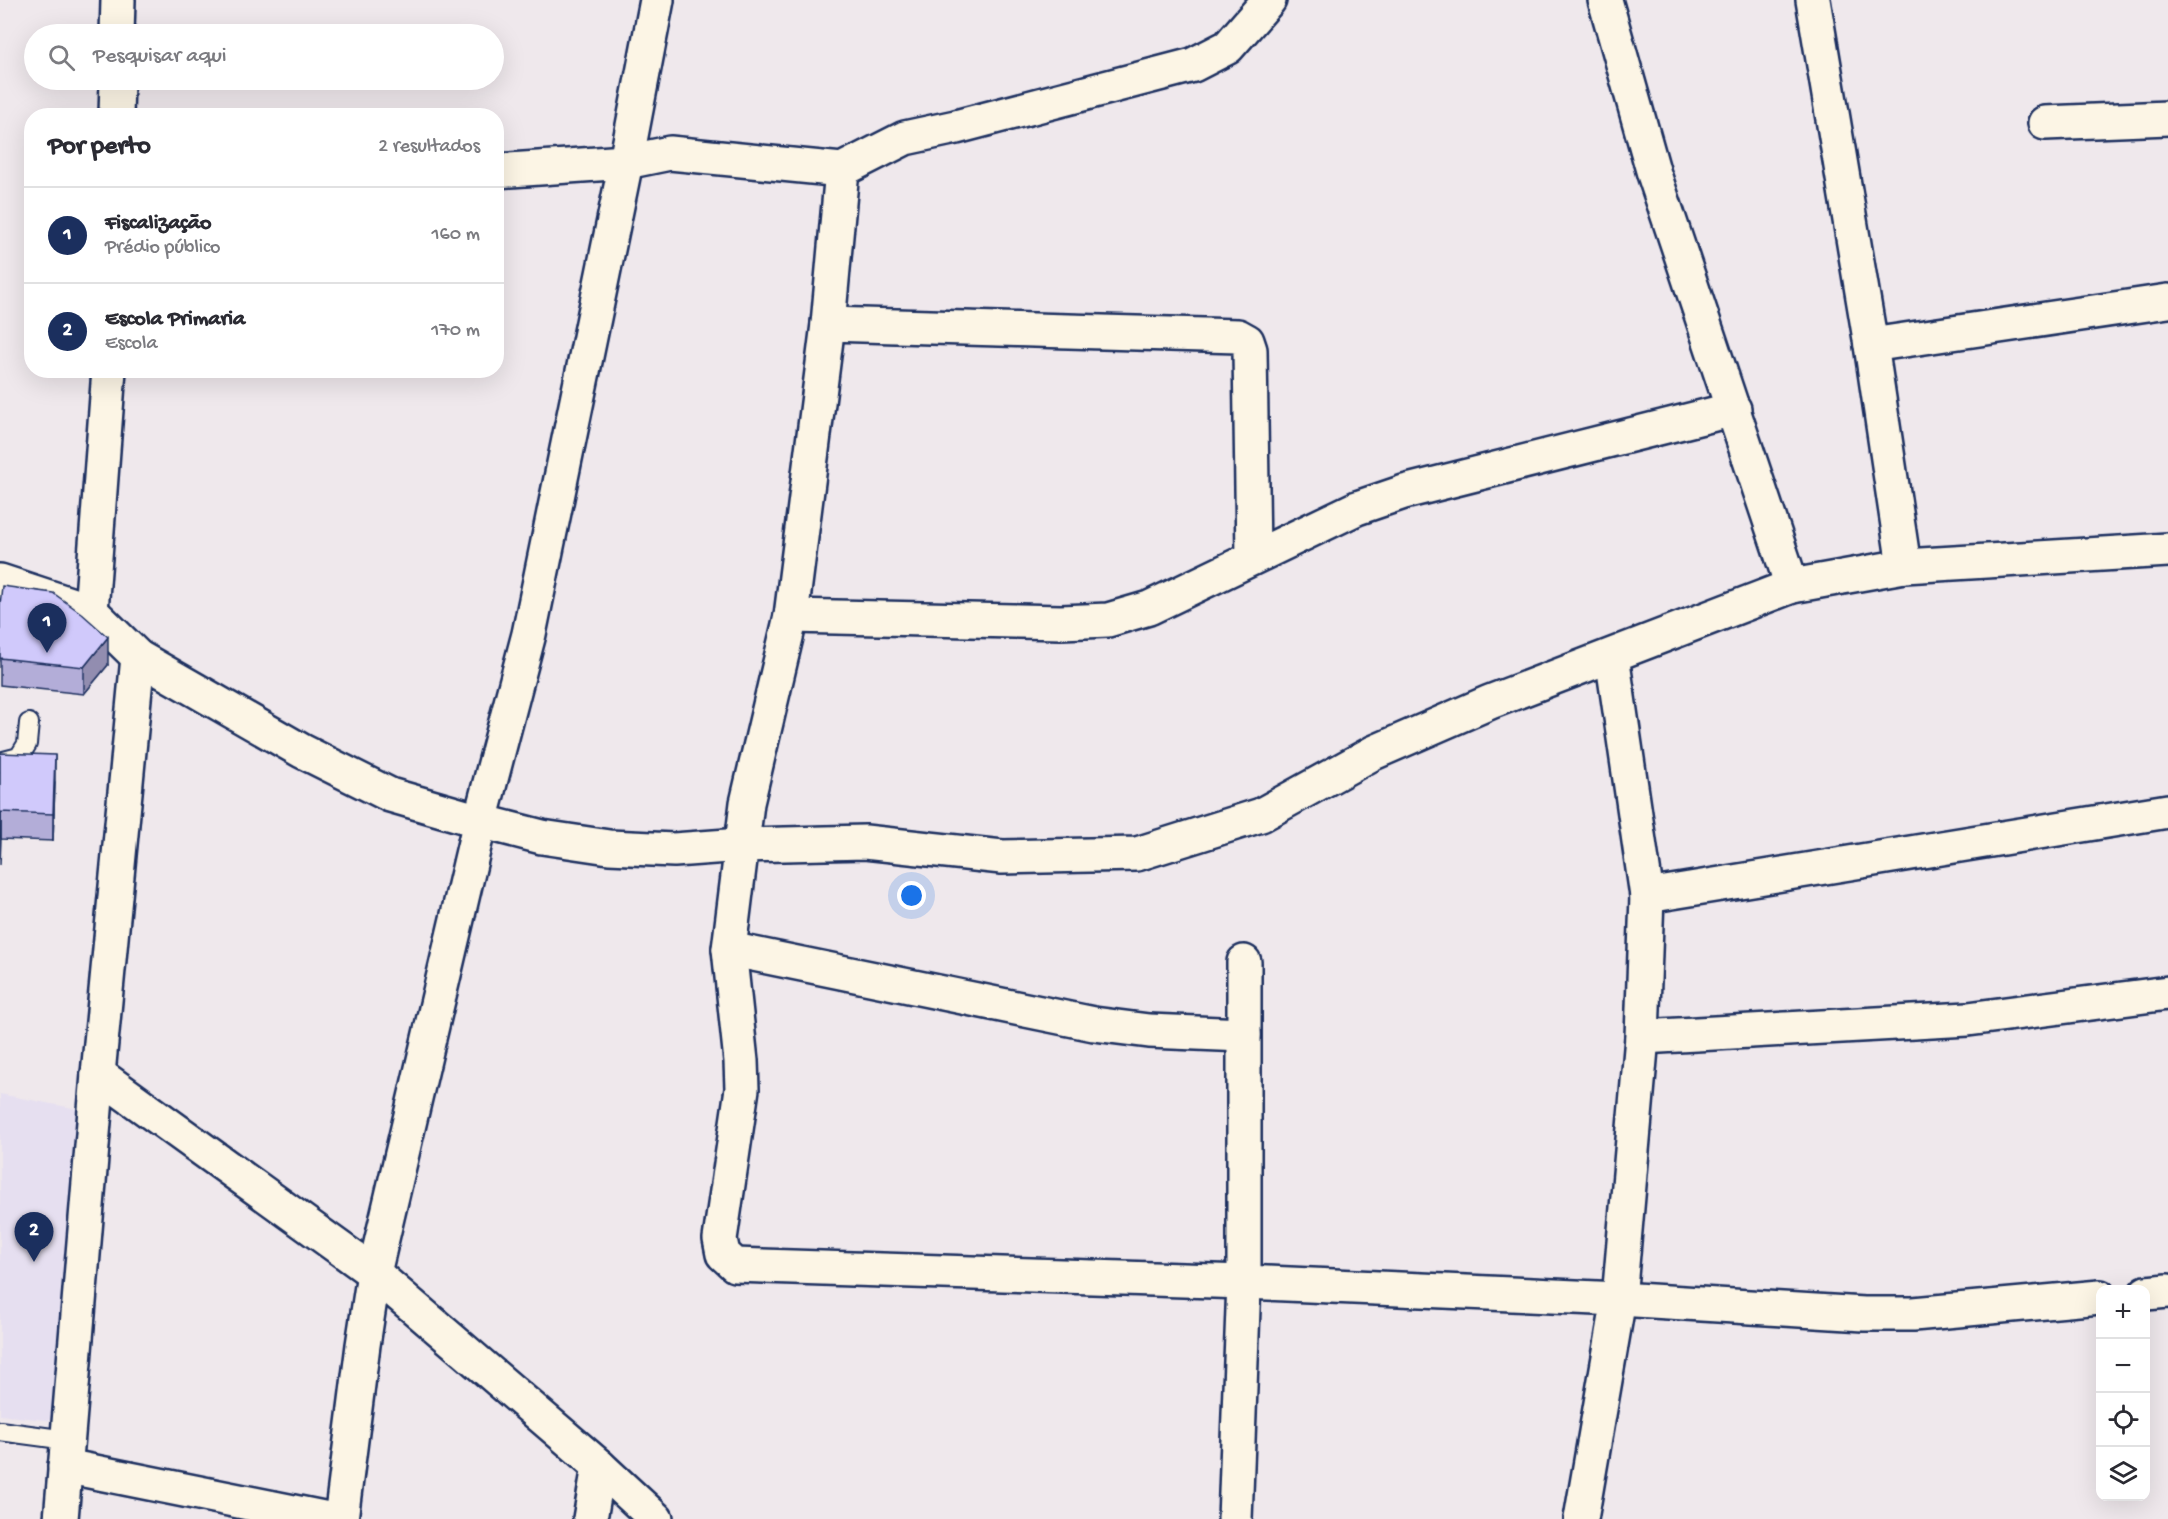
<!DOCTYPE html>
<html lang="pt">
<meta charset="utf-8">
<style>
body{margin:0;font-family:"Gochi Hand",sans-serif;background:#f7f7f7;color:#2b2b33}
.controls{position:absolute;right:18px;bottom:18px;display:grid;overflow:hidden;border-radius:12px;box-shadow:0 6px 24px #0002}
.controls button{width:54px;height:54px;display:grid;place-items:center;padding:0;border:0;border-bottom:2px solid #e1e1e2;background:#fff;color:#2b2b33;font:30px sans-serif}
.you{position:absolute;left:912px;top:896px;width:21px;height:21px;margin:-15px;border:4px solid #fff;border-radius:50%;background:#1a73e8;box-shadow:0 0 0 9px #1a73e833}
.badge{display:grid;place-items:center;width:39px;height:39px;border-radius:50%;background:#1b2f5e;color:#fff;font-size:20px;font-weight:700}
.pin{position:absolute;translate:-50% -50px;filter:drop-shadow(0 2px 3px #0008)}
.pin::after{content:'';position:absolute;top:32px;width:21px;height:18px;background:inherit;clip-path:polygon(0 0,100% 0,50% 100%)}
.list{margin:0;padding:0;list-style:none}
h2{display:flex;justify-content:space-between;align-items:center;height:78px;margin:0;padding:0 24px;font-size:26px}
h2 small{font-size:20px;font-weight:400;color:#7c7c81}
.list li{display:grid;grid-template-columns:39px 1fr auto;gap:18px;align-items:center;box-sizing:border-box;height:96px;padding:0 24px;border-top:2px solid #e1e1e2}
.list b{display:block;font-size:22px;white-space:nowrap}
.list p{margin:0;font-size:20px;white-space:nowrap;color:#7c7c81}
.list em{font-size:20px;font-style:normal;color:#7c7c81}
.icon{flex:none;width:33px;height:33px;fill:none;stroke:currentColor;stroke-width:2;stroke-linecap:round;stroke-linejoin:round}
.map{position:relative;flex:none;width:2168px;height:1519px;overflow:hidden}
.search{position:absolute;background:#fff;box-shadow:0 6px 24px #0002;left:24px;top:24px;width:480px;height:66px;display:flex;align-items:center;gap:15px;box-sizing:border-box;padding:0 21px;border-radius:33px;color:#7c7c81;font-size:22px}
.panel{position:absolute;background:#fff;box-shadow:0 6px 24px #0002;left:24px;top:108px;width:480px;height:270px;border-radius:24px}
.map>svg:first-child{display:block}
.built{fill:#e6dff0}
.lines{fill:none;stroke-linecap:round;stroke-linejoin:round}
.lane-casing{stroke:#1b2f5e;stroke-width:22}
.street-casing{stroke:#1b2f5e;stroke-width:38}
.lane{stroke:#fcf5e5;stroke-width:18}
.street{stroke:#fcf5e5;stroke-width:33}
.wall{fill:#b3add8;stroke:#1b2f5e;stroke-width:1.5}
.shaded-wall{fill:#928db0;stroke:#1b2f5e;stroke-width:1.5}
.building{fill:#d0c9fb;stroke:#1b2f5e;stroke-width:1.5}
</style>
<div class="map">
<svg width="2168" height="1519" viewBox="0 0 2168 1519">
<rect width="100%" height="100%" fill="#efe8ec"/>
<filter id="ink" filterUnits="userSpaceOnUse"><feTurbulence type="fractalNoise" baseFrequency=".0167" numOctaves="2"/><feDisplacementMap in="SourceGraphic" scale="12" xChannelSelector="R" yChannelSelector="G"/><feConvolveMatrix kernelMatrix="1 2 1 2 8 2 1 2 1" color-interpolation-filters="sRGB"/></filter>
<g filter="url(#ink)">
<polygon class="built" points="0,1094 83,1110 54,1421 0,1415"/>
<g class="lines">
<defs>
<g id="lane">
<polyline points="0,762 19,757 27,744 29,723"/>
<polyline points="0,1431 67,1440"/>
</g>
<g id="street">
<polyline points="1605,0 1654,174 1792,586"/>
<polyline points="1813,0 1871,345 1904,566"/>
<polyline points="117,34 118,0"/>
<polyline points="116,116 117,80"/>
<polyline points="2045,123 2168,118"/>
<polyline points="842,170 828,324 791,616 747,803 729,949 741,1061 742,1089 720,1239 723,1254 735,1265 1244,1282 1619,1299 1864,1314 1913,1314 2100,1297"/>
<polyline points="496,171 626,162 670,153 842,170 905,138 956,127 1193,65 1228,47 1269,0"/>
<polyline points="828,324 1238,336 1247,341 1250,350 1253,556"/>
<polyline points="1871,345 2168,301"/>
<polyline points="0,581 91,611 138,657 302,751 390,795 480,821 542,837 609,847 674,850 741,845 865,842 1002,857 1137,854 1261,815 1373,753 1490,702 1792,586 1904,566 2168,550"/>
<polyline points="91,611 109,370"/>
<polyline points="791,616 1061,622 1108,620 1149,608 1357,508 1404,492 1734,409"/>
<polyline points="1647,896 2168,811"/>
<polyline points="729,949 1094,1024 1149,1031 1244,1035"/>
<polyline points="1642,1037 1968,1019 2168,993"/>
<polyline points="98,1074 374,1273 599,1466 656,1519"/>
<polyline points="2146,1293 2168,1291"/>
<polyline points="65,1466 328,1519"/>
<polyline points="61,1519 98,1074 138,657"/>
<polyline points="341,1519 363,1345 374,1273 480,821 529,634 626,162 657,0"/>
<polyline points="590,1519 599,1466"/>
<polyline points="1235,1519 1244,1282 1244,962"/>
<polyline points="1581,1519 1619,1299 1642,1037 1647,896 1612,656"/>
</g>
</defs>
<use href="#lane" class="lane-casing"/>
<use href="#street" class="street-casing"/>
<use href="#lane" class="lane"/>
<use href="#street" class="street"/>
</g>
<g class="wall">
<polygon points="0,605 108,665 84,694 0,685"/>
<polygon points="0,753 55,782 53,841 1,839"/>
</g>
<g class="shaded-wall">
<polygon points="108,637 108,665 84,694 84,667"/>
<polygon points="55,755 55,782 53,841 53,814"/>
<polygon points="1,812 1,839 0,865 0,838"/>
</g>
<g class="building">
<polygon points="2,586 53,593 81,613 108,637 84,667 0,658 0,605"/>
<polygon points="0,753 55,755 53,814 1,812 0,838"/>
</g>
</g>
</svg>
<div class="controls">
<button>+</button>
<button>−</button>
<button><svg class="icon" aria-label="locate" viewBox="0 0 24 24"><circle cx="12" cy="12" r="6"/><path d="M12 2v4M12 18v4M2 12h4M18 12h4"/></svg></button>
<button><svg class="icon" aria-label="layers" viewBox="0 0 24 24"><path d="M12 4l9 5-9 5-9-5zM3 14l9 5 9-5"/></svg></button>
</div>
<div class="you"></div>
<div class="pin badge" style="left:47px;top:653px">1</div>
<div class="pin badge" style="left:34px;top:1262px">2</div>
<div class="search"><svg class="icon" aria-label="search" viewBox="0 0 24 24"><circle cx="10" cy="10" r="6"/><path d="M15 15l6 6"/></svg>Pesquisar aqui</div>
<section class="panel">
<h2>Por perto<small>2 resultados</small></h2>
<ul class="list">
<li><span class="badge">1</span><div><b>Fiscalização</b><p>Prédio público</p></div><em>160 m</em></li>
<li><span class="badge">2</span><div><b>Escola Primaria</b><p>Escola</p></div><em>170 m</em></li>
</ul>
</section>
</div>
